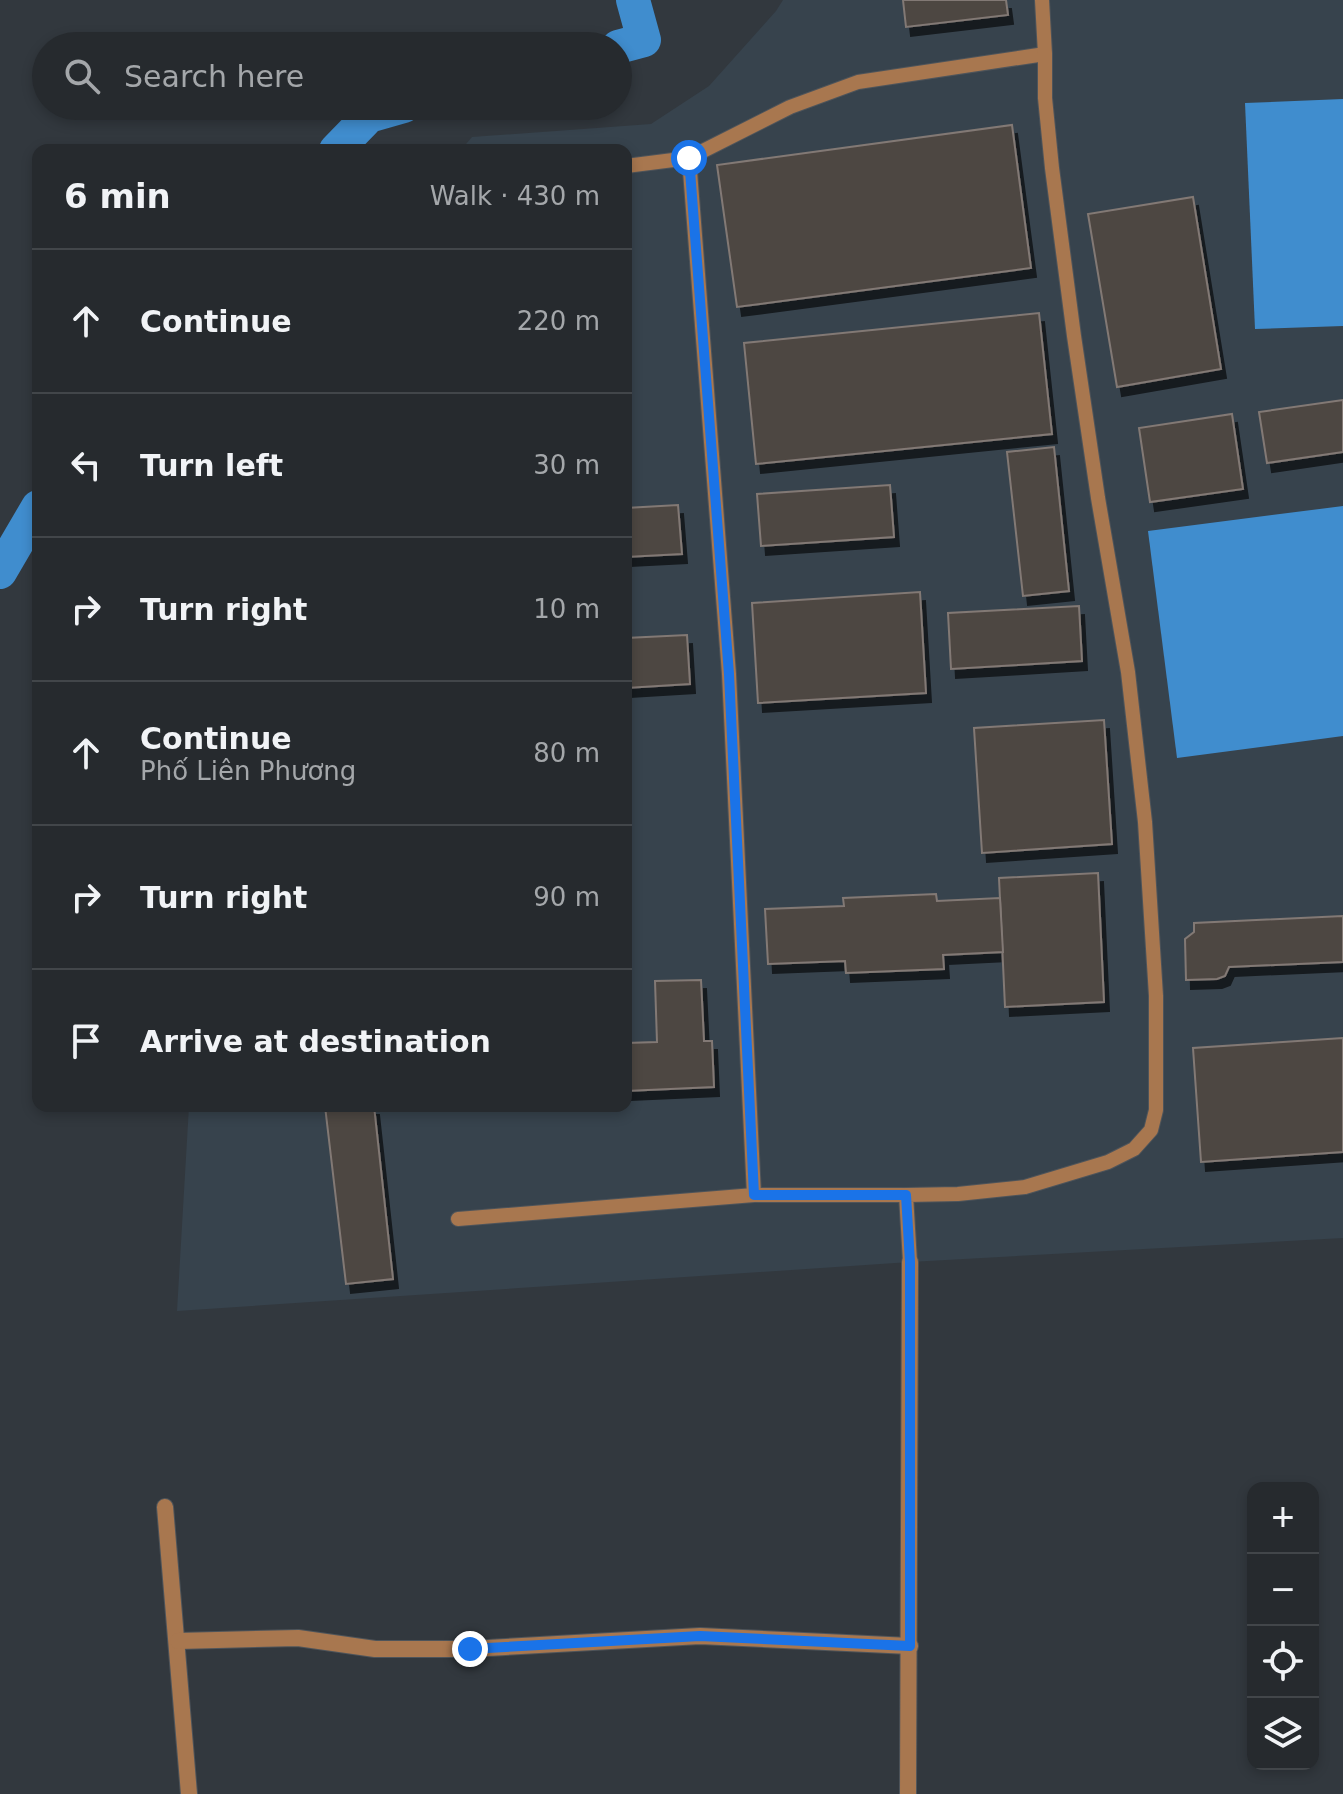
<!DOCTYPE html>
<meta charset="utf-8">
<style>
body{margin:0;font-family:"DejaVu Sans",sans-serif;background:#2e3236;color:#f1f3f6}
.controls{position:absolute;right:24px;bottom:24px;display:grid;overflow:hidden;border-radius:16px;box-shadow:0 4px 12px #0003}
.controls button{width:72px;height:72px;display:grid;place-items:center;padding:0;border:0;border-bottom:2px solid #42464a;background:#262a2e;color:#f1f3f6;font:40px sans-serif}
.stop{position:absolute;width:24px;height:24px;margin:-18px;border:6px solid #1a73e8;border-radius:50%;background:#fff}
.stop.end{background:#1a73e8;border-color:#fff;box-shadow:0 2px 8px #0008}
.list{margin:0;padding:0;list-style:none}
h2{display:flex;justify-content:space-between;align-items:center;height:104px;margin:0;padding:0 32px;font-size:34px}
h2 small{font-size:26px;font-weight:400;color:#a4a7aa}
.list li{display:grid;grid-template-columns:52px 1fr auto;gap:24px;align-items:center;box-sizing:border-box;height:144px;padding:0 32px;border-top:2px solid #42464a}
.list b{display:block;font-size:30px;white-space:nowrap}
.list p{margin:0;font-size:26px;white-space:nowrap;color:#a4a7aa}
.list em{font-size:26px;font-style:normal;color:#a4a7aa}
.icon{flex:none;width:44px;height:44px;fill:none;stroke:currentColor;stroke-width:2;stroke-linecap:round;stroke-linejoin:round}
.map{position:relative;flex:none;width:1343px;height:1794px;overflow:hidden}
.search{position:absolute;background:#262a2e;box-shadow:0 4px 12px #0003;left:32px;top:32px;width:600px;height:88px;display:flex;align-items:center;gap:20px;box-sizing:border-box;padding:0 28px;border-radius:44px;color:#a4a7aa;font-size:30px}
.panel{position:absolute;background:#262a2e;box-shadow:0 4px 12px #0003;left:32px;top:144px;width:600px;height:968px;border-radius:16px}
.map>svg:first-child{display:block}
.built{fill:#37434d}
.water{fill:#408dce}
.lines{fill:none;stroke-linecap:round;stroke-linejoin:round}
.canal{stroke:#408dce;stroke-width:34}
.building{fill:#4e4642;stroke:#827974;stroke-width:2;filter:url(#shadow)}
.service-casing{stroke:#4e545a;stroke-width:16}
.minor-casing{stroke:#4e545a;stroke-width:18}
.service{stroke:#a8774f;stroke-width:14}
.minor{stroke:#a8774f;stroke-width:16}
.route{stroke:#1a73e8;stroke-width:10}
</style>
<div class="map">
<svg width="1343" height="1794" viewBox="0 0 1343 1794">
<defs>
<filter id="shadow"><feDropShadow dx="5" dy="9" stdDeviation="0" flood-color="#0009"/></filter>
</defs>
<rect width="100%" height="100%" fill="#32383e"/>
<polygon class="built" points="783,0 1343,0 1343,1238 910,1262 177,1311 189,1106 626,1106 626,150 461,150 472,137 651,124 709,86 776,11"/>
<g class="water">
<polygon points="1343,99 1343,326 1255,329 1245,103"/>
<polygon points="1343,506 1343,736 1177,758 1148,531"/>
</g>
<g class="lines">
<g class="canal">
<polyline points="618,47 644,40 633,0"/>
<polyline points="336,150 369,116 404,106"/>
<polyline points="0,572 38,507"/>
</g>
</g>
<g class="building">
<polygon points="903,0 1006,0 1008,15 906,27"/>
<polygon points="1012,125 1031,268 737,307 717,165"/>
<polygon points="1193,197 1221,369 1117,387 1088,214"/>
<polygon points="1039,313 1052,434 756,464 744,343"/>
<polygon points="1343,400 1343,452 1267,463 1259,412"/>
<polygon points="1232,414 1243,489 1150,502 1139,428"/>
<polygon points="1054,447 1069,591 1023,596 1007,452"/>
<polygon points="890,485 894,537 761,546 757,494"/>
<polygon points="678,505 682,554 626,557 626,508"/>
<polygon points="920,592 926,693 758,703 752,603"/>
<polygon points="1079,606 1082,661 951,669 948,613"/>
<polygon points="687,635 690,684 626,688 626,638"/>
<polygon points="1104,720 1112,844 982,853 974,728"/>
<polygon points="1098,873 1104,1002 1005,1007 999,878"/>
<polygon points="936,894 937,901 1000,898 1003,952 943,955 944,969 846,973 845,961 768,964 765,909 844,906 843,898"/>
<polygon points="1343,916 1343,962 1229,967 1225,976 1217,979 1186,980 1185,939 1194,932 1194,923"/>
<polygon points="701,980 704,1041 712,1041 714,1087 626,1091 626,1043 657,1042 655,981"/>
<polygon points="1343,1038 1343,1152 1201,1162 1193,1048"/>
<polygon points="325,1106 374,1106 393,1279 346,1284"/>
</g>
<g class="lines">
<defs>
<g id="service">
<polyline points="689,158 729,674 754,1195 906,1195"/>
<polyline points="626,166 689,158 790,107 858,82 1045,54"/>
<polyline points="458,1219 754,1195"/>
<polyline points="910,1262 906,1195 958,1194 1025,1187 1108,1162 1134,1149 1151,1130 1156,1110 1156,996 1145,822 1128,672 1098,498 1074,336 1052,168 1045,98 1045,54 1042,0"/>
</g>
<g id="minor">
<polyline points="165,1507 189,1794"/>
<polyline points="178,1641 298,1638 375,1649 470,1649 700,1636 910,1646"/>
<polyline points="908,1794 910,1262"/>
</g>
</defs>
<use href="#service" class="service-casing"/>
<use href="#minor" class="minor-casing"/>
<use href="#service" class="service"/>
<use href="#minor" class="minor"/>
</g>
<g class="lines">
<polyline class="route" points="470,1649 700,1636 910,1646 910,1262 906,1195 754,1195 729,674 689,158"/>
</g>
</svg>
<div class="controls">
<button>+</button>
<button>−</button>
<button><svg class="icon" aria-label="locate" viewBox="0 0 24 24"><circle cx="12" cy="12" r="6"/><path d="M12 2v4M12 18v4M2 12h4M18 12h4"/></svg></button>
<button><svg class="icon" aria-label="layers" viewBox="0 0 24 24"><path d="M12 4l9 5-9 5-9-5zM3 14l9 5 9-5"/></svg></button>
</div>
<div class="stop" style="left:689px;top:158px"></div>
<div class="stop end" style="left:470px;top:1649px"></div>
<div class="search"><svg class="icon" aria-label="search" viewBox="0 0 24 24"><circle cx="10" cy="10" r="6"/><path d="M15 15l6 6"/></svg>Search here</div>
<section class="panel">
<h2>6 min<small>Walk · 430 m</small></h2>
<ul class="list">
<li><svg class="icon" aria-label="ahead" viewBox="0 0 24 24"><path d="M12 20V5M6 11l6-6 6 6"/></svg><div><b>Continue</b></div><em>220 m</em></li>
<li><svg class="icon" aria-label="left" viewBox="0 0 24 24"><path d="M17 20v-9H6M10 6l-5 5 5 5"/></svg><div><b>Turn left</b></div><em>30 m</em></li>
<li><svg class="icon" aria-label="right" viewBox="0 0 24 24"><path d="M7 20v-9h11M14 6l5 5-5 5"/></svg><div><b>Turn right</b></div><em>10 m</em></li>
<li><svg class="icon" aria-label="ahead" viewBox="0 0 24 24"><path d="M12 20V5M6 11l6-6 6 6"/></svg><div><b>Continue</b><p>Phố Liên Phương</p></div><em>80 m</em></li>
<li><svg class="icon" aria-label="right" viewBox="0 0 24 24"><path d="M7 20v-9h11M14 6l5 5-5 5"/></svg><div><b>Turn right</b></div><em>90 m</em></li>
<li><svg class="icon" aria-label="arrive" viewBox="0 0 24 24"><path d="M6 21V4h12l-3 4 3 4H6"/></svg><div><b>Arrive at destination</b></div></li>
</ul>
</section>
</div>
